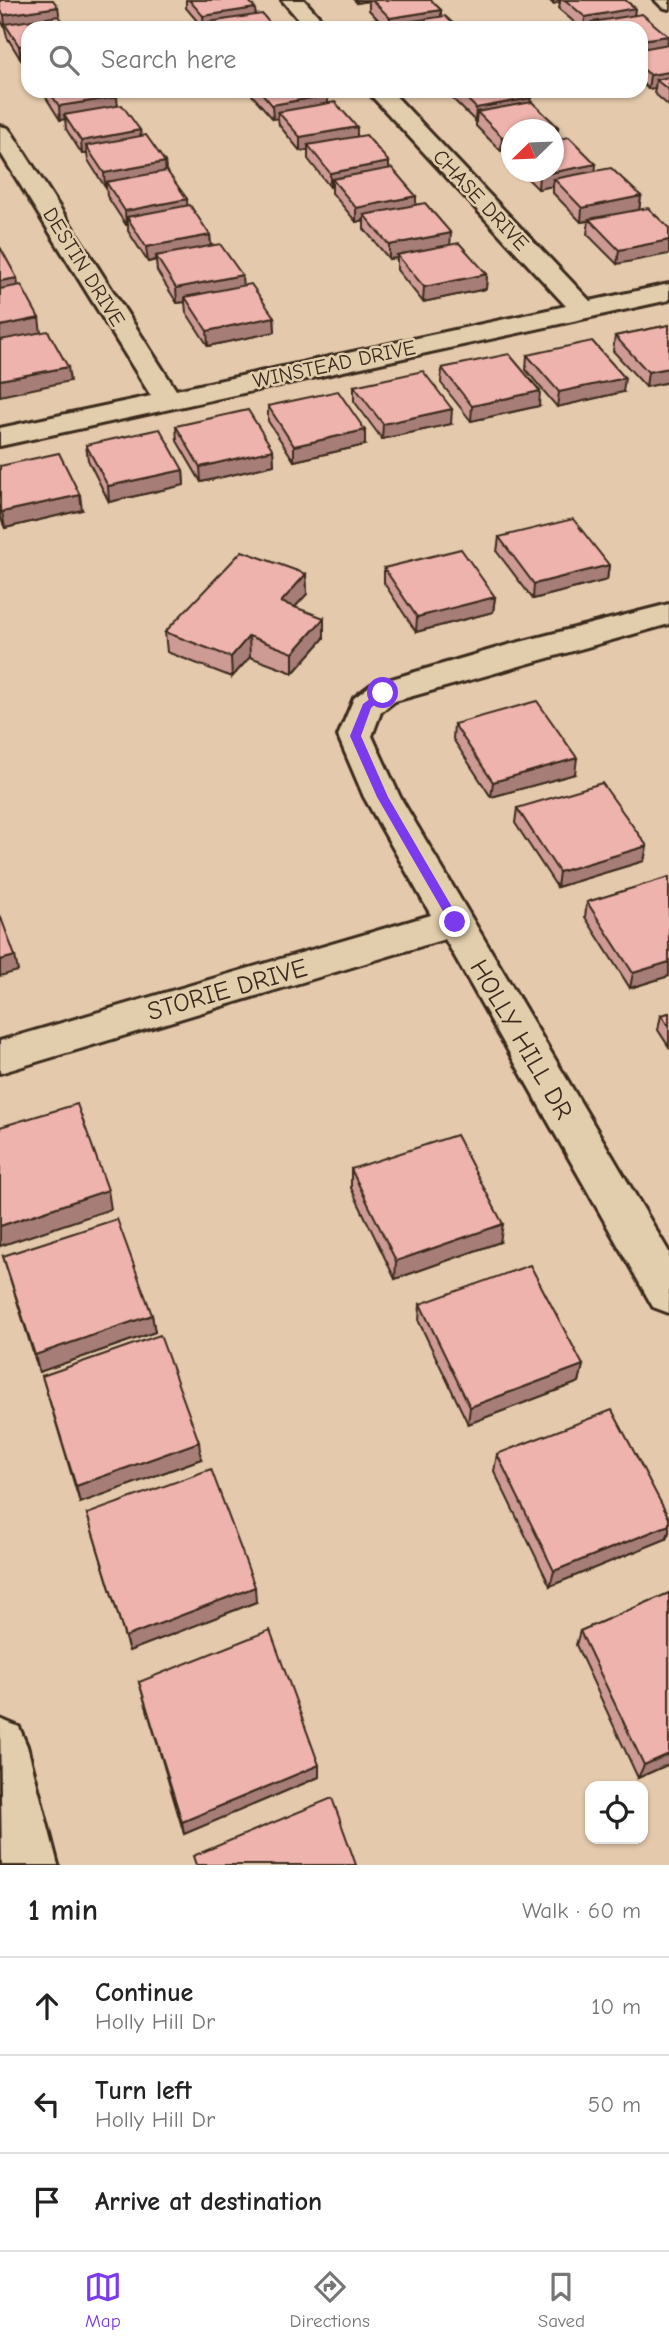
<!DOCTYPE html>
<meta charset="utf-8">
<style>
body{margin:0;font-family:"Comic Neue",sans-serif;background:#f6f6f6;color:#222}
.controls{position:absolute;right:21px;bottom:21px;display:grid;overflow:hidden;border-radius:14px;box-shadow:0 2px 5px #0004}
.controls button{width:63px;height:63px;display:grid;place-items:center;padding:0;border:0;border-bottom:2px solid #e0e0e0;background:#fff;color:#222;font:35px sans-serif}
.compass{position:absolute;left:501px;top:119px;width:63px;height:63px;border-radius:50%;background:#fff;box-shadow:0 2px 5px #0004;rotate:247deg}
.stop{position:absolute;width:21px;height:21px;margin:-16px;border:5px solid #7c3aed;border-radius:50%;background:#fff}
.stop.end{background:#7c3aed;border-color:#fff;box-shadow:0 2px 7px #0008}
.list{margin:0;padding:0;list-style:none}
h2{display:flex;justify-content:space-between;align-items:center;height:91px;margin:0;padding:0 28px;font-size:30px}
h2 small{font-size:23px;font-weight:400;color:#767676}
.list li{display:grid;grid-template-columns:46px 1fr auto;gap:21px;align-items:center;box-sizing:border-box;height:98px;padding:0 28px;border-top:2px solid #e0e0e0}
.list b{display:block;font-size:26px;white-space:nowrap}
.list p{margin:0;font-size:23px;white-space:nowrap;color:#767676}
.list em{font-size:23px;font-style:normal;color:#767676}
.icon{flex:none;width:38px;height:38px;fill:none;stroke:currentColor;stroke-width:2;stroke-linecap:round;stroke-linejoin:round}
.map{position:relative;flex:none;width:669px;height:1865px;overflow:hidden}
.search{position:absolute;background:#fff;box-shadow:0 2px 5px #0004;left:21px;right:21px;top:21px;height:77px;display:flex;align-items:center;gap:18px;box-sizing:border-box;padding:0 24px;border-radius:21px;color:#767676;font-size:26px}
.sheet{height:385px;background:#fff}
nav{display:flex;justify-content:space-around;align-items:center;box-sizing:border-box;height:98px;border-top:2px solid #e0e0e0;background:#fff;font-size:19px;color:#767676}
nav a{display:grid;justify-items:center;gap:4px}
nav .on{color:#7c3aed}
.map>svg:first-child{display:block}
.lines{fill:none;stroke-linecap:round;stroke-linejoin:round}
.minor-casing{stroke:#3b2a1e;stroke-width:6}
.minor{fill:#e2ceac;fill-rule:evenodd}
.wall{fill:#cd9a94;stroke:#3b2a1e;stroke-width:2}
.shaded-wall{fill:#a77d78;stroke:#3b2a1e;stroke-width:2}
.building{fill:#eeb3ac;stroke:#3b2a1e;stroke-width:2}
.route{fill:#7c3aed}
.labels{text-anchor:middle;stroke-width:5;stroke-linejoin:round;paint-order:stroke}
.far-street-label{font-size:21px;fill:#3b2a1e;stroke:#e2ceac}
.street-label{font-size:26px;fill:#3b2a1e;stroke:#e2ceac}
</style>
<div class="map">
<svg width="669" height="1865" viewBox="0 0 669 1865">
<rect width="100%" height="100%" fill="#e4c9ac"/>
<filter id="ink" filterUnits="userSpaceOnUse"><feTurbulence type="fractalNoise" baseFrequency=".0143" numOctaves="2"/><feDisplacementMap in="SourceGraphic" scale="14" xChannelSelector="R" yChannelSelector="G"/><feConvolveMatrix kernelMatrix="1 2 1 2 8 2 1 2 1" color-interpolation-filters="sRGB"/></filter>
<g filter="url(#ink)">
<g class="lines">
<defs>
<g id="minor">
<polygon points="282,0 304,0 329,28 306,28"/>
<polygon points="655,0 669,0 669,9 662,7"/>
<polygon points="367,91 391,91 590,301 669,284 669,300 0,446 0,428 151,396 0,152 0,126 8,128 12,133 176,390 566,306"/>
<polygon points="669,604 669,624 395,701 381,712 372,736 400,797 669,1252 669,1313 653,1307 445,939 0,1073 0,1041 431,915 364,797 338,736 354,698 371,685 508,645"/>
<polygon points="0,1719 19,1727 27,1746 58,1865 2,1865"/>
</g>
</defs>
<use href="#minor" class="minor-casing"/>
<use href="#minor" class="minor"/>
</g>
<g class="wall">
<polygon points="0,0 28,28 28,72 24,65 23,59 21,60 7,37 5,28 0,19"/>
<polygon points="186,0 248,0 256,14 274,28 203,28 186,8"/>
<polygon points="354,0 431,0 441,10 441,17 458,28 386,28 369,10 369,1 357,3"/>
<polygon points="549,0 625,0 635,8 634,15 668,36 667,44 669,44 669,106 654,93 655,88 648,89 641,82 641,28 581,28 559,9 560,2 553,4"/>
<polygon points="44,91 113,91 118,106 140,130 141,136 165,162 166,171 187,199 187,206 210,235 211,245 242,285 274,317 275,332 208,346 186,312 185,302 177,303 157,271 156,260 148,262 128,231 128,225 126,225 107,196 106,187 105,187 88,160 87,154 82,154 66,129 65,119 60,120 45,96"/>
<polygon points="252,91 260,91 328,103 357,136 416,196 416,205 450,245 487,274 486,289 423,302 397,270 397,258 389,259 364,229 364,220 356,222 332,193 332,186 330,187 308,159 308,150 300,151 279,125 278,118 273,119 252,95"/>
<polygon points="451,91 523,91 530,102 558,127 557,139 595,171 641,196 639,209 617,264 587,234 589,221 581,222 553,193 553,186 538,189 521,172 554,172 554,130 501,151 476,126 476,121 475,121 451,97"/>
<polygon points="669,325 669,382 646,387 613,351 615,336"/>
<polygon points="527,355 623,392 557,407 526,370"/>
<polygon points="442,368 539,406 471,421 441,383"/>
<polygon points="354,386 451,424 382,439 354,401"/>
<polygon points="268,406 365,445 294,461 268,421"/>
<polygon points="176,426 273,450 274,465 201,482 177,441"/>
<polygon points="86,445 183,470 184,485 109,502 88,460"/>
<polygon points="0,466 82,510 5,528 0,517"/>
<polygon points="499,537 609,565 607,580 533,599 497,552"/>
<polygon points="384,568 495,597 493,612 416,632 384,583"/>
<polygon points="306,574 307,594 295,607 324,638 293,673 250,657 232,677 167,652 165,632"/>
<polygon points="454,724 575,774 491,797 453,739"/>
<polygon points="517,808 647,846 644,861 557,887 515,823"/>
<polygon points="669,877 669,976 630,988 585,917 587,902"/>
<polygon points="669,1013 669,1047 658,1030 661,1015"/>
<polygon points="351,1169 500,1242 395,1279 351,1188"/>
<polygon points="3,1256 152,1315 155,1332 39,1372"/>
<polygon points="420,1304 583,1365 579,1382 468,1424 419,1322"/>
<polygon points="42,1376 201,1459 80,1503"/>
<polygon points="497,1454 669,1518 669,1532 666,1539 550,1586 494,1471"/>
<polygon points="87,1514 256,1602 129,1651"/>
<polygon points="669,1593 669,1764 638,1778 576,1645 580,1631"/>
<polygon points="139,1682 319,1765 319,1777 184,1834"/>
</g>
<g class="shaded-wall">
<polygon points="357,0 369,0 369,1 357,3"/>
<polygon points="553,0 560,0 560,2 553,4"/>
<polygon points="58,7 60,20 5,25 4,15"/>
<polygon points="255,8 256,21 209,22 209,28 204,28 203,16"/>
<polygon points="635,8 633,22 592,22 591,28 584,28 585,17"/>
<polygon points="441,10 441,23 394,24 394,28 390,28 390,18"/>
<polygon points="668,36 667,49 641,53 641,40"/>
<polygon points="28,45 28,58 22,52 23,59 21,60 19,46"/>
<polygon points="669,72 669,85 656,80 655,88 648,89 650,75"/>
<polygon points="328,95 328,109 278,112 278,118 273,119 272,105"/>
<polygon points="117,97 118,110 64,115 65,119 60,120 59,106"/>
<polygon points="531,98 529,111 477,112 476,121 475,121 476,108"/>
<polygon points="357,127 357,141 308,145 308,150 300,151 300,137"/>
<polygon points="558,127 557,141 554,142 554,130 546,130"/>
<polygon points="140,130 141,144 86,146 87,154 82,154 81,141"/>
<polygon points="512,136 512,150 501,151 502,137"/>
<polygon points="165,162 166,176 106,182 106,187 105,187 104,173"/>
<polygon points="389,162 389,176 332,179 332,186 330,187 330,173"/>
<polygon points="596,164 595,178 554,179 553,186 538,189 539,175"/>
<polygon points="416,196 416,210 364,215 364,220 356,222 356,208"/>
<polygon points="641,196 639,211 581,222 582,208"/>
<polygon points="187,199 188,214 127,217 128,225 126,225 125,211"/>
<polygon points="451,233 450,247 397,255 397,258 389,259 389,245"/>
<polygon points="210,235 211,249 156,256 156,260 148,262 146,247"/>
<polygon points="669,240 669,254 617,264 619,250"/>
<polygon points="487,274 486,289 423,302 424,287"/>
<polygon points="242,275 243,290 185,297 185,302 177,303 176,288"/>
<polygon points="17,278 19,292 0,296 0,281"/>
<polygon points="274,317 275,332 208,346 207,331"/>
<polygon points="39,318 41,333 0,341 0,326"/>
<polygon points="68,367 70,381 0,396 0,380"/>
<polygon points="669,368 669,382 646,387 648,372"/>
<polygon points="625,378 623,392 557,407 559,392"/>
<polygon points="540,391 539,406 471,421 472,406"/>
<polygon points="452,409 451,424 382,439 383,424"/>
<polygon points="365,430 365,445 294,461 294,446"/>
<polygon points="273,450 274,465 201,482 200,467"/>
<polygon points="183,470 184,485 109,502 108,486"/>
<polygon points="80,495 82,510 5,528 2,512"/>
<polygon points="609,565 607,580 533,599 534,584"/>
<polygon points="306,574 307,594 281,622 281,602"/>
<polygon points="495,597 493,612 416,632 417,617"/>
<polygon points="324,618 324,638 293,673 293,653"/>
<polygon points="249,636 250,657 232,677 231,657"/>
<polygon points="577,758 575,774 491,797 493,782"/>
<polygon points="647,846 644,861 557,887 559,872"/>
<polygon points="15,956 18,971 0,976 0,960"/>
<polygon points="669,962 669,976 630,988 633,973"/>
<polygon points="108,1190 111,1209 0,1246 0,1226"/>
<polygon points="503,1224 500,1242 395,1279 396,1261"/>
<polygon points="152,1315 155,1332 39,1372 35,1355"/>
<polygon points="583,1365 579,1382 468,1424 470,1407"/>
<polygon points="199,1442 201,1459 80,1503 76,1486"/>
<polygon points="669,1525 669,1532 666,1539 550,1586 554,1571"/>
<polygon points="255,1587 256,1602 129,1651 125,1637"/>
<polygon points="669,1754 669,1764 638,1778 644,1765"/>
<polygon points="319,1765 319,1777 184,1834 182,1822"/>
</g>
<g class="building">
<polygon points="0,0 53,0 58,7 4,15 0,9"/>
<polygon points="189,0 248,0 255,8 203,16"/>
<polygon points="372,0 431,0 441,10 390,18"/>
<polygon points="565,0 625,0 635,8 585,17"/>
<polygon points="262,14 274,28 214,28 209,22"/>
<polygon points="642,14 668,36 641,40 641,28 598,28 592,22"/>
<polygon points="59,16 68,28 28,28 28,45 19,46 5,24"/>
<polygon points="445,16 458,28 398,28 394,24"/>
<polygon points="669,44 669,72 650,75 641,67 641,49"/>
<polygon points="28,51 28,61 22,52"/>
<polygon points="669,77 669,90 656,80"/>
<polygon points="49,91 113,91 117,97 59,106"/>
<polygon points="260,91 324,91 328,95 272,105"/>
<polygon points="459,91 523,91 531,98 476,108"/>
<polygon points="335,102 357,127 300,137 278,112"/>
<polygon points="532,102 558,127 546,130 512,130 512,136 502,137 477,112"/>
<polygon points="122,105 140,130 81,141 64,115"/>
<polygon points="146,135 165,162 104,173 86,146"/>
<polygon points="366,135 389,162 330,173 308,145"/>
<polygon points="569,137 596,164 539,175 536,172 554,172 554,140"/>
<polygon points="392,168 416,196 356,208 332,179"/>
<polygon points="611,168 641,196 582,208 554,179"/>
<polygon points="167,171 187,199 125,211 106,182"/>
<polygon points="425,203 451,233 389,245 364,215"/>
<polygon points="190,205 210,235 146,247 127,217"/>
<polygon points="648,208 669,228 669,240 619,250 589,219"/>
<polygon points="459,243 487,274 424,287 397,255"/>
<polygon points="220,244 242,275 176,288 156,256"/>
<polygon points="0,247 17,278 0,281"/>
<polygon points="251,284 274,317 207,331 185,297"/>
<polygon points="21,285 39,318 0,326 0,289"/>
<polygon points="669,325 669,368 648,372 615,336"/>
<polygon points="48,331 68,367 0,380 0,340"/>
<polygon points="592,341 625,378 559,392 527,355"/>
<polygon points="509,354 540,391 472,406 442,368"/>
<polygon points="423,371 452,409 383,424 354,386"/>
<polygon points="338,391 365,430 294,446 268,406"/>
<polygon points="248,410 273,450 200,467 176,426"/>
<polygon points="160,429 183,470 108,486 86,445"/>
<polygon points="59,453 80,495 2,512 0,508 0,466"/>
<polygon points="573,519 609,565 534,584 499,537"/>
<polygon points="461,549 495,597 417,617 384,568"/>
<polygon points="242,551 306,574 281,602 324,618 293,653 249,636 231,657 165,632"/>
<polygon points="537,701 577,758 493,782 454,724"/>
<polygon points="602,783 647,846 559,872 517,808"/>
<polygon points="669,877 669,962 633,973 587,902"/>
<polygon points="0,915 15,956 0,960"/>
<polygon points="669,1013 669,1027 661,1015"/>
<polygon points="77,1104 108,1190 0,1226 0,1127"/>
<polygon points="456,1135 503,1224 396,1261 351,1169"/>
<polygon points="117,1219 152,1315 35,1355 3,1256"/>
<polygon points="530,1265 583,1365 470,1407 420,1304"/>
<polygon points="160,1335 199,1442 76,1486 42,1376"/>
<polygon points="612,1410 669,1518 669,1525 554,1571 497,1454"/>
<polygon points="211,1469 255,1587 125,1637 87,1514"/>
<polygon points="669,1593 669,1754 644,1765 580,1631"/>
<polygon points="270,1630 319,1765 182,1822 139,1682"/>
<polygon points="332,1798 356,1865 196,1865 193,1856"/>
</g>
</g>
<polygon class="route" points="383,689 388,693 371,708 361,736 388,797 459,919 459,925 451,925 377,797 350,736 363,704"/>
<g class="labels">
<g class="far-street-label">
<text transform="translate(481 200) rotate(47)" y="7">CHASE DRIVE</text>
<text transform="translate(84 267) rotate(58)" y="7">DESTIN DRIVE</text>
<text transform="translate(334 364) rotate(-12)" y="7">WINSTEAD DRIVE</text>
</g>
<g class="street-label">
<text transform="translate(227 989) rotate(-16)" y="9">STORIE DRIVE</text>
<text transform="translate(522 1039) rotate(60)" y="9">HOLLY HILL DR</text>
</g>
</g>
</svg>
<div class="controls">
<button><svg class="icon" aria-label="locate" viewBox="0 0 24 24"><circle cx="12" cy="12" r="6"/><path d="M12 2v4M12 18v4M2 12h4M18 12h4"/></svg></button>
</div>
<svg class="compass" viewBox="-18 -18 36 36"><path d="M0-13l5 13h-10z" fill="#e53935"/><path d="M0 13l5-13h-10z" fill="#767676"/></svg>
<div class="stop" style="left:383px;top:693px"></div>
<div class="stop end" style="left:455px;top:922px"></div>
<div class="search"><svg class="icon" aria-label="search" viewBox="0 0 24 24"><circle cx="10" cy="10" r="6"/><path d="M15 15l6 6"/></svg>Search here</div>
</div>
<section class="sheet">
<h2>1 min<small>Walk · 60 m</small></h2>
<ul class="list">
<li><svg class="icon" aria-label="ahead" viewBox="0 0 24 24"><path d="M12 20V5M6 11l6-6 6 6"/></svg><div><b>Continue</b><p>Holly Hill Dr</p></div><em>10 m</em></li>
<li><svg class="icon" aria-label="left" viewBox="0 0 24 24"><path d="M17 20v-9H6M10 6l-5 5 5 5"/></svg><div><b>Turn left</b><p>Holly Hill Dr</p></div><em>50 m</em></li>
<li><svg class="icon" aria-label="arrive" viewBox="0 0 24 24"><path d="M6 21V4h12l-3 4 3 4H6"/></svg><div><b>Arrive at destination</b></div></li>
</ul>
</section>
<nav>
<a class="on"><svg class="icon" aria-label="map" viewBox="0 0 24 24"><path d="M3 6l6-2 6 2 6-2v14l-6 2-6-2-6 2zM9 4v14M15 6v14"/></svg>Map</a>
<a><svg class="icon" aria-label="directions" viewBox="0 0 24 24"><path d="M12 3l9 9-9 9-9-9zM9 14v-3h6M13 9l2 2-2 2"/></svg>Directions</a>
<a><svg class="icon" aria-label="saved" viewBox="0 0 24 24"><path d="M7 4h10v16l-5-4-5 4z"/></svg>Saved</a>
</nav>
